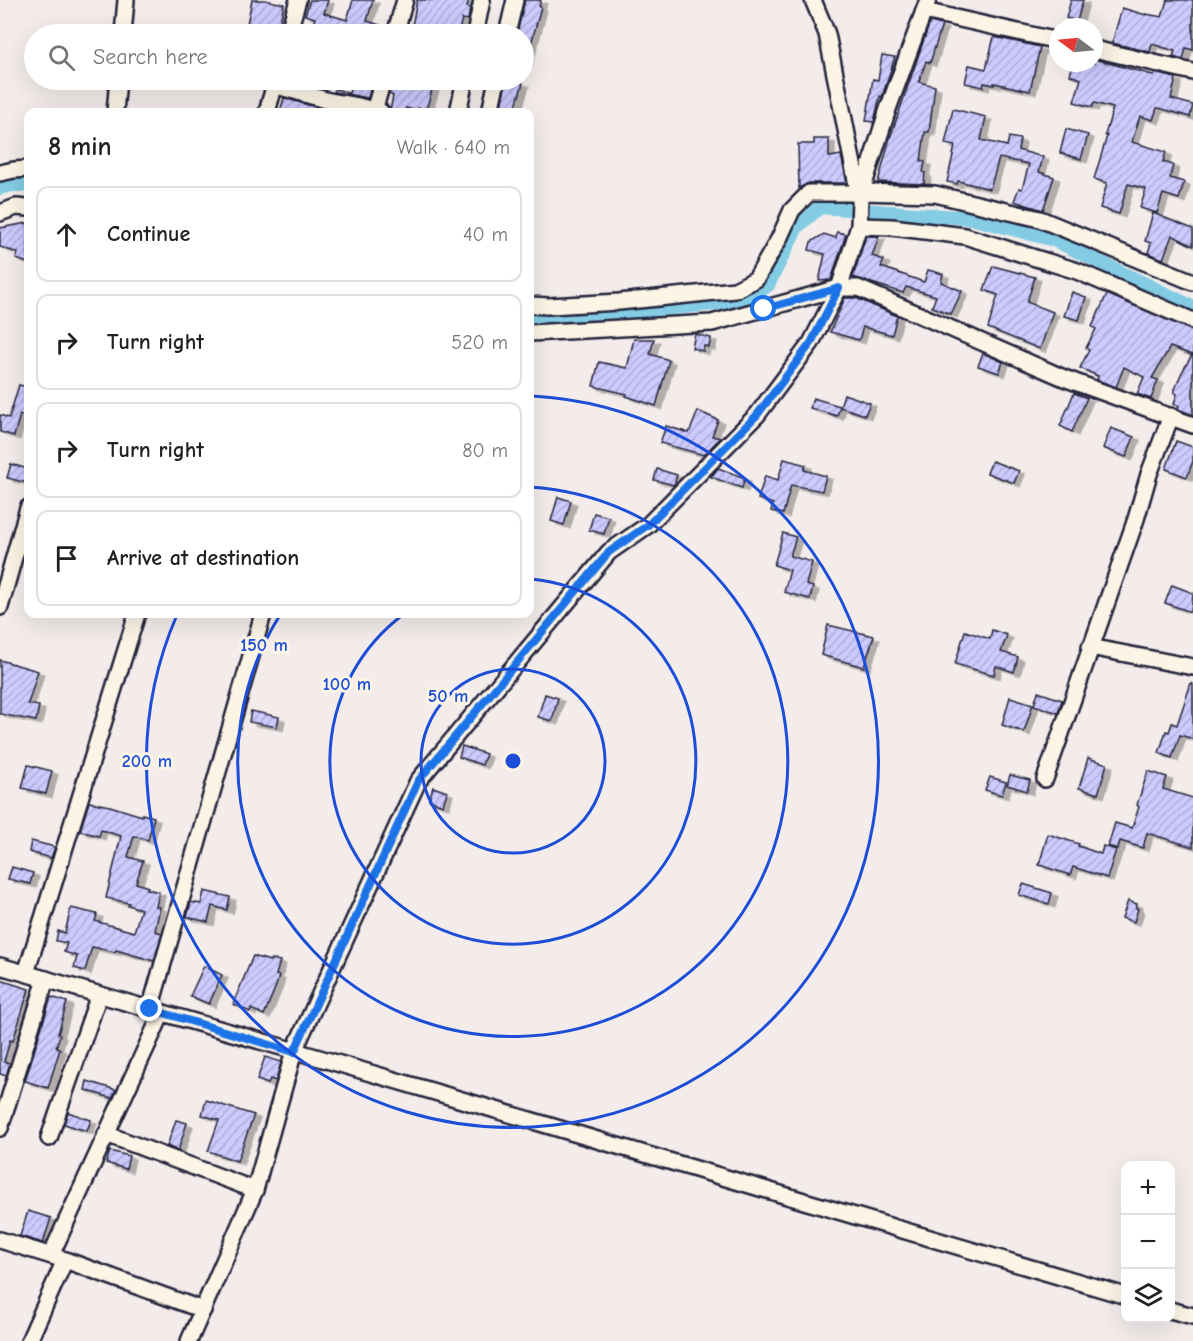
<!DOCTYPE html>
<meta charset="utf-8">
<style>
body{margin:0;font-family:"Comic Neue",sans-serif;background:#f6f6f6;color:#202124}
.controls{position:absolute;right:18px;bottom:18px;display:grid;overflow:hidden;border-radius:12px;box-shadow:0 6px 24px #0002}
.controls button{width:54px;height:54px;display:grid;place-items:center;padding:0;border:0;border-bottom:2px solid #e0e0e0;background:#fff;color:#202124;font:30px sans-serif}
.compass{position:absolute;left:1049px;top:18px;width:54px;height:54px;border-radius:50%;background:#fff;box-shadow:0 6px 24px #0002;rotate:286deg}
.stop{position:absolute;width:18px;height:18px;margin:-14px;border:4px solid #1a73e8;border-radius:50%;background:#fff}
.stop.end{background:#1a73e8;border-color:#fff;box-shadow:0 2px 6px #0008}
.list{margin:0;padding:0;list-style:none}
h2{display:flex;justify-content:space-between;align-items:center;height:78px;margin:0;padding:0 24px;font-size:26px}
h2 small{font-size:20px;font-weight:400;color:#757577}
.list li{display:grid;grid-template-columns:39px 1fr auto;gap:18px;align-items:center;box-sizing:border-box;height:96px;margin:0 12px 12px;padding:0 12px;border:2px solid #e0e0e0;border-radius:12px}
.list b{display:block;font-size:22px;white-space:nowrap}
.list em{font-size:20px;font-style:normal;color:#757577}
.icon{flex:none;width:33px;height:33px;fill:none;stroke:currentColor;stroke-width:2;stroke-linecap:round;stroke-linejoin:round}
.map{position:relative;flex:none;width:1193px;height:1341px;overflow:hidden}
.search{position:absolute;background:#fff;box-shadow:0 6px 24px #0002;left:24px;top:24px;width:510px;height:66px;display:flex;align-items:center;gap:15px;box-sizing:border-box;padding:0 21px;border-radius:33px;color:#757577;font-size:22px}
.panel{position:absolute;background:#fff;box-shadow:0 6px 24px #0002;left:24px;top:108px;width:510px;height:510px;border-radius:12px}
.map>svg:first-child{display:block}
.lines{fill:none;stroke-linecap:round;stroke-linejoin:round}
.canal{stroke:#83cce4;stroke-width:14}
.building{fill:url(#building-hatch);stroke:#22223b;stroke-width:1.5;filter:url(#shadow)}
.minor-casing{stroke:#22223b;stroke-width:20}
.minor{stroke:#fcf5e5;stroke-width:15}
.route{stroke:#1a73e8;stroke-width:8}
.ring{fill:none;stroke:#1d4ed8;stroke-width:3}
.centre{fill:#1d4ed8;stroke:#fcf5e5;stroke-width:3}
.ring-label{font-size:18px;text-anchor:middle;font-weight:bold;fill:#1d4ed8;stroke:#fcf5e5;stroke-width:6;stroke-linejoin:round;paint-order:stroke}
</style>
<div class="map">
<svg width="1193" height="1341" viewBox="0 0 1193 1341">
<defs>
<pattern id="building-hatch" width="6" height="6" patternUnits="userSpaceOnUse" patternTransform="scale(1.5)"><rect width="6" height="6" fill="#cdcafd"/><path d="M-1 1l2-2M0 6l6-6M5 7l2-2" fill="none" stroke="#b0adda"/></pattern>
<filter id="shadow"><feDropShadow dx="6" dy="3.5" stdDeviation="0" flood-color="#0004"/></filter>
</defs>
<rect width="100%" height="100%" fill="#f3ecea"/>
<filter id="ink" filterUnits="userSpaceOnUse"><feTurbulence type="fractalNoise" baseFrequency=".0167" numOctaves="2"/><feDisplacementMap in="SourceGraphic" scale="12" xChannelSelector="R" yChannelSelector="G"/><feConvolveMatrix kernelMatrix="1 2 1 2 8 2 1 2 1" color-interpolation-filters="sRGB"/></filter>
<g filter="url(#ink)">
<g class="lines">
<g class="canal">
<polyline points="0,188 11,185 28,185"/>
<polyline points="530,319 534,321 745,301 768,285 797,227 820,207 971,218 1054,240 1193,307"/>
</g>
</g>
<g class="building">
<polygon points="252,0 265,0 284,4 278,30 247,24"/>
<polygon points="310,0 328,0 324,13 347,20 353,0 373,0 367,21 380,25 377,34 322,34 311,31 315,18 305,15"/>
<polygon points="417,0 469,0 467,7 470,8 468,20 462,19 458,34 429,34 430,31 412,26"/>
<polygon points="525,0 541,0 539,6 541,7 526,63 524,63 524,34 517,33"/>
<polygon points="1071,0 1083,0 1077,21 1066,18"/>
<polygon points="1167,0 1193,0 1193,50 1186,48 1183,60 1173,57 1175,51 1152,44 1150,52 1112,43 1122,8 1146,15 1146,14 1162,17"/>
<polygon points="930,22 942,25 930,63 926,61 919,82 935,86 929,132 925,132 921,161 925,162 923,172 925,173 924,184 878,182 890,138"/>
<polygon points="994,37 1040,47 1030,91 994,83 994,85 984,83 983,87 965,83 969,65 986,69"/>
<polygon points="882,55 895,57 882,97 880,96 874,122 866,121 873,79 878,80"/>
<polygon points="1094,59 1153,75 1154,73 1176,78 1171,99 1193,105 1190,117 1159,108 1157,108 1153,120 1140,116 1132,142 1166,152 1163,162 1173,165 1170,178 1184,182 1179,199 1163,194 1157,213 1140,208 1146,189 1128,184 1119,214 1100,208 1107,183 1094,179 1107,136 1105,135 1113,108 1094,103 1092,107 1074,102 1081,79 1070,75 1073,63 1094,63"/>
<polygon points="348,80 373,80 368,98 334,92 335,89 349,93 352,83 347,82"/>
<polygon points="393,80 435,80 426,110 418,108 417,111 406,108 405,112 390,111 393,96 389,94"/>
<polygon points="506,80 523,83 514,112 500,112"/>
<polygon points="284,98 326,110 338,112 280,112"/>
<polygon points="953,109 986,117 981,140 1007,146 1009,137 1020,139 1018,150 1043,157 1039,172 1054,177 1043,210 1014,201 1019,188 1022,189 1029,164 999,158 990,189 958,181 957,184 947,182 955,146 945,144"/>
<polygon points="1066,129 1088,135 1081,159 1060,153"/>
<polygon points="814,139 829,139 829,157 841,155 847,183 809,183 799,188 798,144 814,144"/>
<polygon points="1153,213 1193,229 1193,246 1172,235 1163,259 1148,253 1151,243 1145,241"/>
<polygon points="28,223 28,263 16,259 18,253 0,247 0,228"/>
<polygon points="837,232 846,234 831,280 819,281 825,254 809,250 811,242 824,234 836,238"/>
<polygon points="866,236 879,236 872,256 884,260 881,267 924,282 928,270 943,274 941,282 962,291 951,314 932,307 936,296 906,287 903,293 853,277"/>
<polygon points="993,266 1035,277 1027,302 1053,312 1040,349 988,328 998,295 984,290"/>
<polygon points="1072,292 1086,297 1079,320 1064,316"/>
<polygon points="1107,294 1193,331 1193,415 1178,409 1179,406 1174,404 1177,394 1174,392 1181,374 1192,355 1170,347 1152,378 1158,380 1151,399 1137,394 1144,377 1124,367 1116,387 1097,380 1098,376 1080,368 1089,350 1086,348 1096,329 1092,327"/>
<polygon points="845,298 856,298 897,316 892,335 863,327 859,340 830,332"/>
<polygon points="695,334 711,338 709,347 704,346 703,351 692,348"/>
<polygon points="634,339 654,339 650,354 669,360 656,406 626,396 627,394 593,386 599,362 627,368"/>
<polygon points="983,353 1003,362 999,373 978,366"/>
<polygon points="19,385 28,387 28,417 20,415 14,436 0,432 0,415 9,418"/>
<polygon points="1074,393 1087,398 1072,432 1060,426"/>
<polygon points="844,394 870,403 865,415 840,407"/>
<polygon points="813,398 840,406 837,416 810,408"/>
<polygon points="698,411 718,420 712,436 720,438 704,455 660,443 666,426 689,433"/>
<polygon points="1111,428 1134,437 1126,457 1103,448"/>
<polygon points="1176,441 1193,447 1193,461 1187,477 1166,469"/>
<polygon points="784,459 806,465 804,470 826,476 822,491 791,485 783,514 771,511 773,504 758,499 765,476 778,480"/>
<polygon points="992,461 1019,471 1014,483 987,473"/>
<polygon points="11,464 28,469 28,483 7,478"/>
<polygon points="718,468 745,478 742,488 711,477"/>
<polygon points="657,469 677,475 674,485 654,480"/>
<polygon points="558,497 571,501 564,525 551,521"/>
<polygon points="594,513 609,517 604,534 589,530"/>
<polygon points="783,533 796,537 790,556 812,562 806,585 813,587 810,599 784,592 790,570 774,565"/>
<polygon points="1172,585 1193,593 1191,612 1165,603"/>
<polygon points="828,625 874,636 864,667 821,655"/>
<polygon points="992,630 1007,635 1001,652 1018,657 1014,672 996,666 994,675 955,664 965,631 990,639"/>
<polygon points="0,660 38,671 28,704 39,706 36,721 0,714"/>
<polygon points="1191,683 1193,684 1193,739 1180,735 1172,758 1159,753 1166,731 1169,732 1172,723 1177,725"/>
<polygon points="1038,692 1062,700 1058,713 1034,705"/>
<polygon points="545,694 558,698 552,721 538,717"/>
<polygon points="1010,697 1033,704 1024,732 1002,725"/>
<polygon points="251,711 279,717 277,727 249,722"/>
<polygon points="462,746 486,754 482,765 459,757"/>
<polygon points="1088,758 1107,764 1098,794 1079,788"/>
<polygon points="28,765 52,771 46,794 22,788"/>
<polygon points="1148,771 1167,777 1163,789 1193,798 1193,847 1147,833 1143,848 1120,841 1118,849 1108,846 1115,823 1132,828 1139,807 1137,805"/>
<polygon points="1010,775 1030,780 1027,791 1007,785"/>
<polygon points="990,777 1006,782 1002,795 985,790"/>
<polygon points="433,787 447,792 443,805 429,800"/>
<polygon points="89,802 110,806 142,816 142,814 154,817 148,840 134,836 128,857 143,861 136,883 148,887 147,889 159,892 156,907 160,907 155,931 162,933 154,961 116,950 115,952 92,947 85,971 74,968 77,956 64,952 67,943 56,941 58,931 65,933 71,908 97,914 95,921 134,932 141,909 128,905 129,903 106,898 121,836 101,830 99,836 80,831"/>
<polygon points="1048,834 1079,844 1078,846 1101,854 1103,846 1116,850 1107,878 1073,867 1070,875 1039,865"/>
<polygon points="31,841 55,847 51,858 29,852"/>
<polygon points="12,867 33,873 30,884 8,879"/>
<polygon points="1023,884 1052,893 1049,904 1019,895"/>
<polygon points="204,891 230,897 227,910 212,906 208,922 187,917 191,902 201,904"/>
<polygon points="1128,901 1137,904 1136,908 1138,909 1134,922 1122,918"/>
<polygon points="253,956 270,961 271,959 280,961 276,975 279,976 276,986 264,1015 251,1009 250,1012 233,1004"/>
<polygon points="204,966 222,975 209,1004 190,996"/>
<polygon points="0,980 29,989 13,1041 10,1040 4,1062 10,1063 6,1076 0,1074"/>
<polygon points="51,997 67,1002 58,1034 60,1035 56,1047 60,1049 48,1088 25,1081"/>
<polygon points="265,1057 281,1062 276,1081 270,1079 268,1084 257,1080"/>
<polygon points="87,1081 116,1090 112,1098 85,1090"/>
<polygon points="206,1100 254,1115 237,1161 208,1151 219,1120 202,1115"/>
<polygon points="68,1112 91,1120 87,1131 64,1124"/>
<polygon points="176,1120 187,1123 178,1151 167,1146"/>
<polygon points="110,1151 129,1156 126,1169 106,1163"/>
<polygon points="28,1211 51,1218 43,1243 20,1236"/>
</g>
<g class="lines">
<defs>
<g id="minor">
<polyline points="924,11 1058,41"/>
<polyline points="123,34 126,0"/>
<polyline points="288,34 298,0"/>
<polyline points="395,34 405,0"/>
<polyline points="475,34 482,0"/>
<polyline points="507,34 515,0"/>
<polyline points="1094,49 1193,72"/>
<polyline points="274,85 329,101 358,106 381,112"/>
<polyline points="374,111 383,80"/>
<polyline points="115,112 118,80"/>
<polyline points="267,112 276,80"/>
<polyline points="458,112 465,80"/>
<polyline points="490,112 497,80"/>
<polyline points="0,173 14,170 28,169"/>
<polyline points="861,192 935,194 1040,219 1193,282"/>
<polyline points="860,197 888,109 928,0"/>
<polyline points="0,213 16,207 28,208"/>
<polyline points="859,226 892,227 965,236 1077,271 1193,321"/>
<polyline points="530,305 549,306 619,302 735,290 756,279 779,239 792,210 809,193 858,193"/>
<polyline points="530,333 712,323 839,288 858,288 1064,378 1193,425"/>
<polyline points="0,607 28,508"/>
<polyline points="1090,647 1193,667"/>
<polyline points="1045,779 1136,519 1149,474 1171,416"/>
<polyline points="0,966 323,1059 1126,1296"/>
<polyline points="26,973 137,614"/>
<polyline points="150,1009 263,614"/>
<polyline points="0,1128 46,979"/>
<polyline points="106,1134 255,1190"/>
<polyline points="49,1138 99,995"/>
<polyline points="0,1240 65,1260 203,1310"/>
<polyline points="51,1255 162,1013"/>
<polyline points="1170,1310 1193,1316"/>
<polyline points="29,1341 65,1260"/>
<polyline points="189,1341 255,1190 294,1051 418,781 609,552 648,525 757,415 811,343 839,288 859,226 860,200 827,34 813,0"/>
</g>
</defs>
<use href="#minor" class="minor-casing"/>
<use href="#minor" class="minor"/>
</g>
</g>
<g class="lines" filter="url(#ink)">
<polyline class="route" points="150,1009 294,1052 418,781 609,552 648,525 757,415 811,343 839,288 764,309"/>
</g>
<g class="ring">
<circle cx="513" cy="761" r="92"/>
<path d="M531 579A183 183 0 1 1 404 614"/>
<path d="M530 487A275 275 0 1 1 280 615"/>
<path d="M532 396A366 366 0 1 1 177 615"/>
</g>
<circle cx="513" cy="761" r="9" class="centre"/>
<g class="ring-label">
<text x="264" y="651">150 m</text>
<text x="347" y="690">100 m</text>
<text x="448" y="702">50 m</text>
<text x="147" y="767">200 m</text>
</g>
</svg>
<div class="controls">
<button>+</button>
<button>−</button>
<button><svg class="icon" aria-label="layers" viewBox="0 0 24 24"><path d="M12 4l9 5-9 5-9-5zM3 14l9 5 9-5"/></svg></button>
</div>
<svg class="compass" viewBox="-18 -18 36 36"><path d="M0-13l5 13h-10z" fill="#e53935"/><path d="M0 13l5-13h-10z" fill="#757577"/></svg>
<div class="stop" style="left:764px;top:309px"></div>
<div class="stop end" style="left:150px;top:1009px"></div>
<div class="search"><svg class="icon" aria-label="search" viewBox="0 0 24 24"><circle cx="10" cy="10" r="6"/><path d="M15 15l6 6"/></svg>Search here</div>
<section class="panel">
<h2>8 min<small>Walk · 640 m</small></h2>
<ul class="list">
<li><svg class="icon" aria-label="ahead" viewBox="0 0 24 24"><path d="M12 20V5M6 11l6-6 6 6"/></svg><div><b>Continue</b></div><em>40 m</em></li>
<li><svg class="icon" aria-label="right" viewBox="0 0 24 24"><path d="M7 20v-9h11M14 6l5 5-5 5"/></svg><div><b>Turn right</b></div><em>520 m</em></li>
<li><svg class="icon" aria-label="right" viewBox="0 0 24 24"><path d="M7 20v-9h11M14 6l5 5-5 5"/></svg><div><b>Turn right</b></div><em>80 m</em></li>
<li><svg class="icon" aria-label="arrive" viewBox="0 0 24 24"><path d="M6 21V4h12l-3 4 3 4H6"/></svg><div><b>Arrive at destination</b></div></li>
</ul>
</section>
</div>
